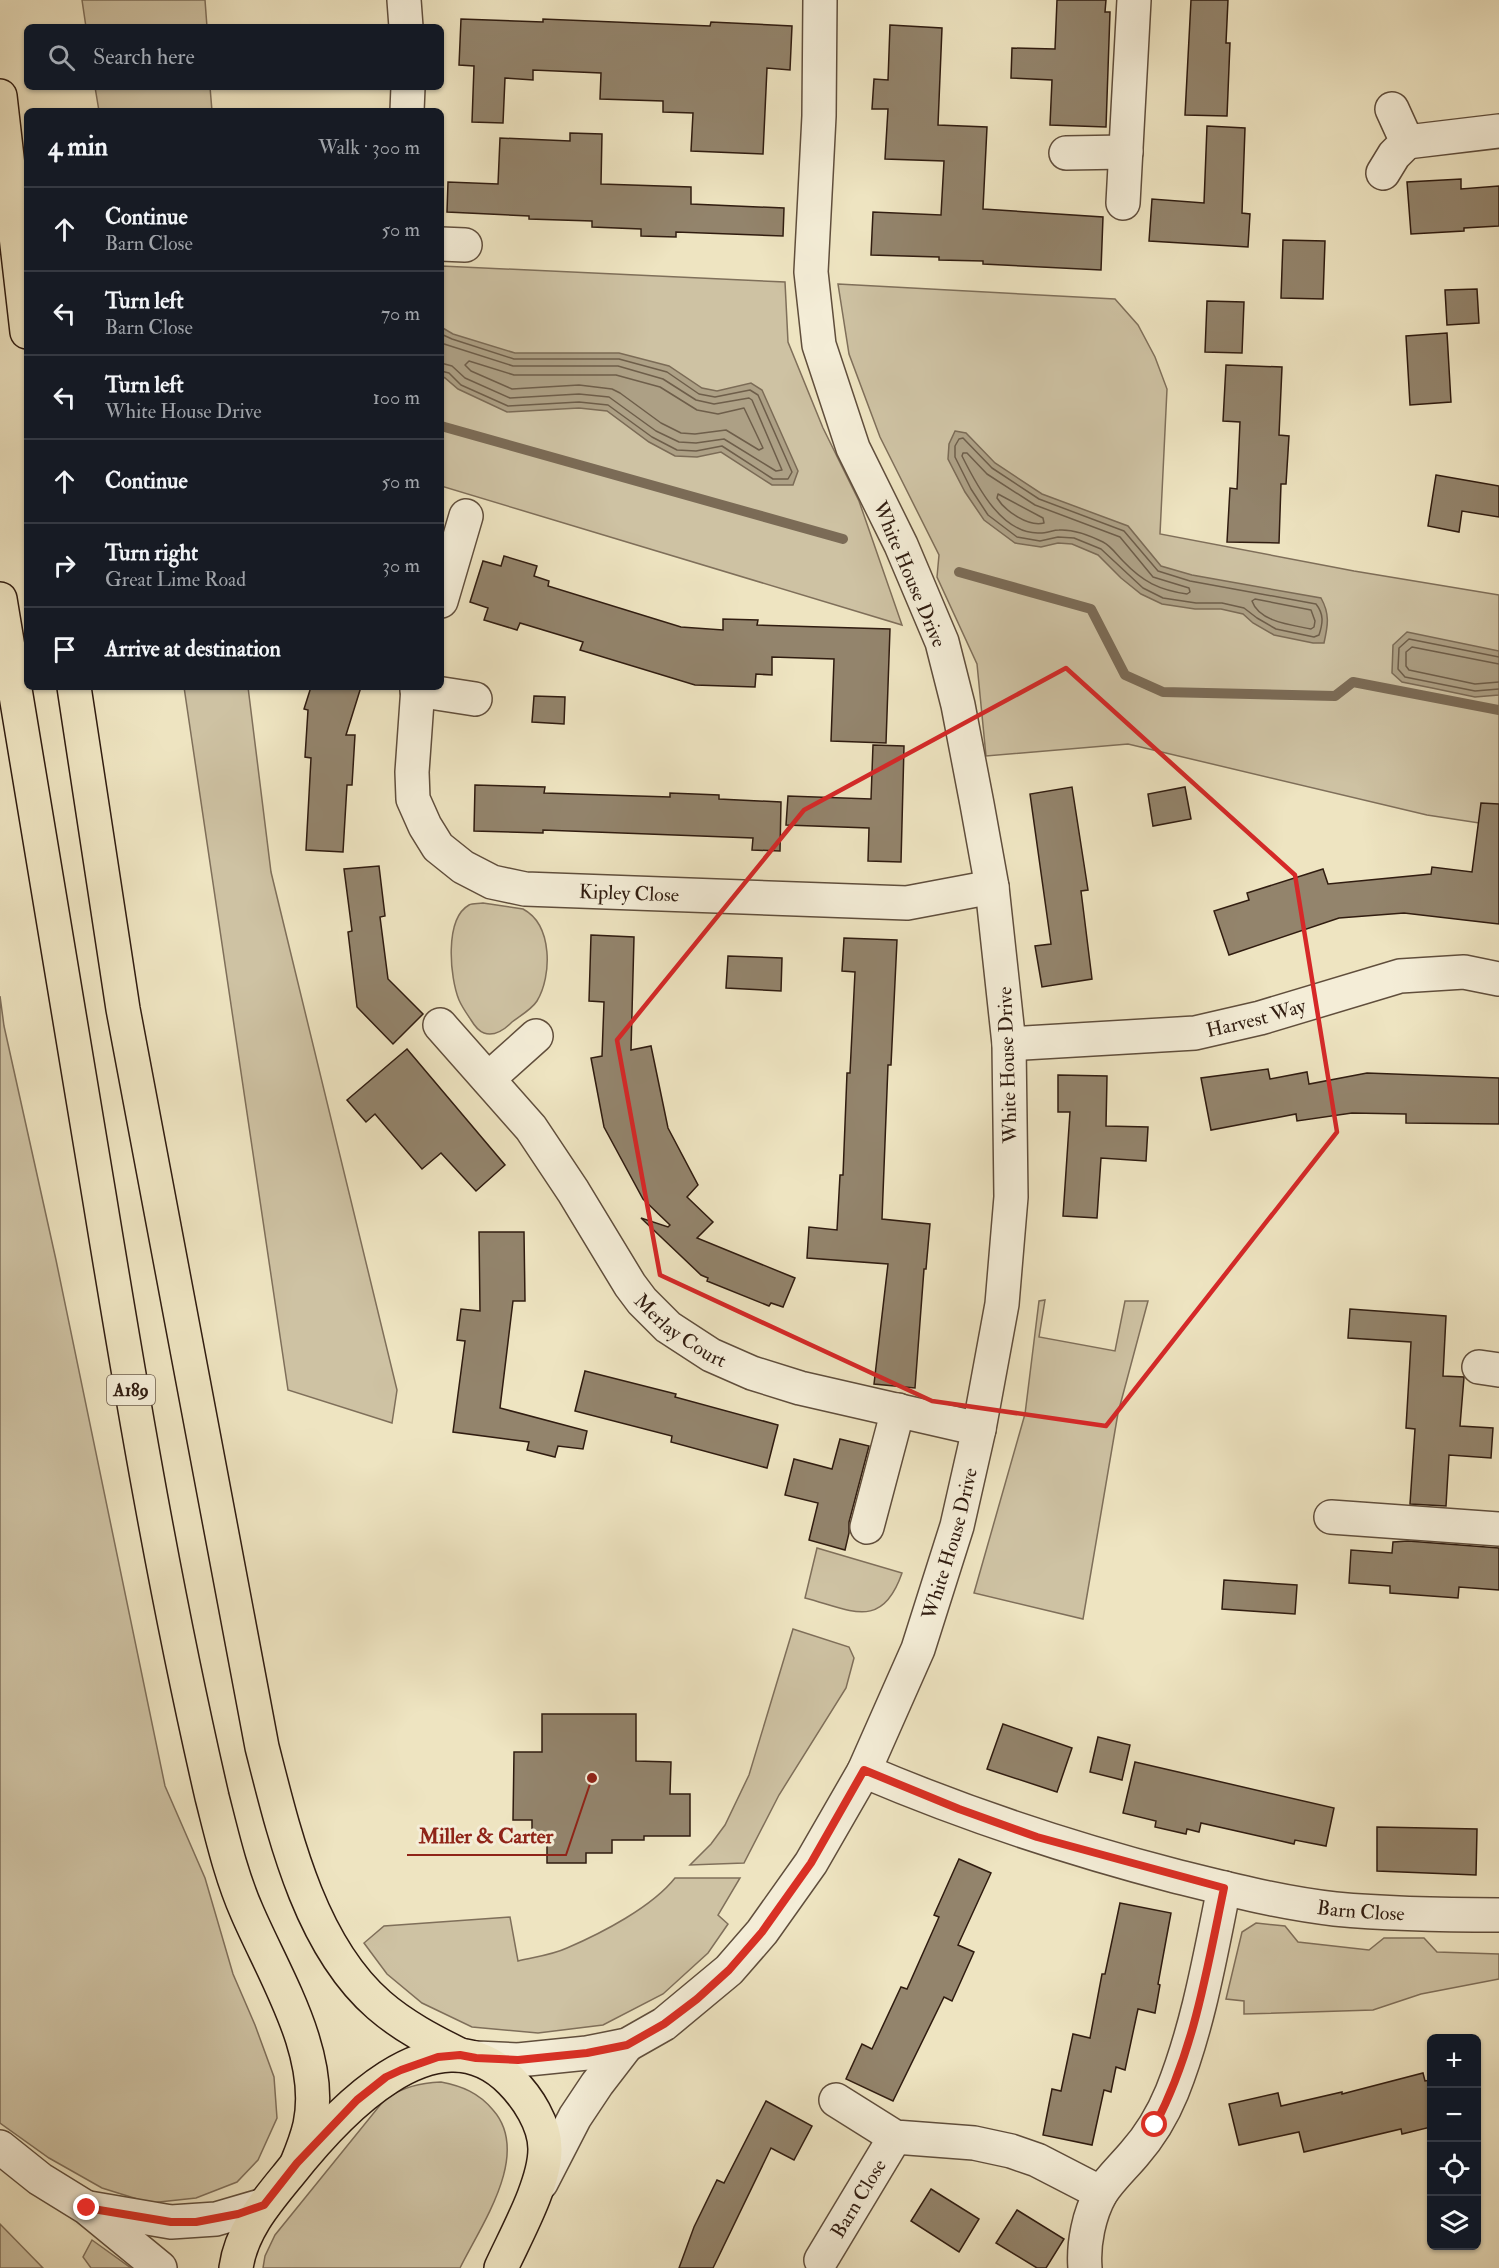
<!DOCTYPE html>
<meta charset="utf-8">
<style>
body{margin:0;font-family:"IM FELL Double Pica",serif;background:#242831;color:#f1f3f6}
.controls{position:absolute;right:18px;bottom:18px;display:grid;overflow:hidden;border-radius:9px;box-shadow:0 2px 4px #0004}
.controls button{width:54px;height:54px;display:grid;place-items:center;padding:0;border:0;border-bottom:2px solid #363941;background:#171b24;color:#f1f3f6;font:30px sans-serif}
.stop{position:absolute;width:18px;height:18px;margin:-14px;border:4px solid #d93025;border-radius:50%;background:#fff}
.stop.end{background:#d93025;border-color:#fff;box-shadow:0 2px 6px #0008}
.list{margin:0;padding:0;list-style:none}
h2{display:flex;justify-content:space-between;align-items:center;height:78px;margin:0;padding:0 24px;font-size:26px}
h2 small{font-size:20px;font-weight:400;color:#9ea1a6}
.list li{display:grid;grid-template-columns:39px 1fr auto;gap:18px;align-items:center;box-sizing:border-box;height:84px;padding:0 24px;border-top:2px solid #363941}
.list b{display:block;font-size:22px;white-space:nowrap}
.list p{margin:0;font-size:20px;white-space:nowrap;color:#9ea1a6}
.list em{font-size:20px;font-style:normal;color:#9ea1a6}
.icon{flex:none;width:33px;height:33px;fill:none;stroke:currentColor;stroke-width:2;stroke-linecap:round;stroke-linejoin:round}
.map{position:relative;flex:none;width:1499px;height:2268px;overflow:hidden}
.search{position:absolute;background:#171b24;box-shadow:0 2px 4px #0004;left:24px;top:24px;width:420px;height:66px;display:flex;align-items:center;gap:15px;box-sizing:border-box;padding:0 21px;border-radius:9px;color:#9ea1a6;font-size:22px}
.panel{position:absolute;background:#171b24;box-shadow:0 2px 4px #0004;left:24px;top:108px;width:420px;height:582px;border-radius:9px}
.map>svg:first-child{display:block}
.green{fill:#cec2a3;stroke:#7f6f5a;stroke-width:1.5}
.water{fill:#ada085;stroke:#7b6b56;stroke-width:1.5}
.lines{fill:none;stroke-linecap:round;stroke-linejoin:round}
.shore{stroke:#6e5e4a;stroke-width:1.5}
.stream{stroke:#7b6b56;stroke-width:10}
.building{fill:#93846c;stroke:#301c10;stroke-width:1.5}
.minor-casing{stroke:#604e3c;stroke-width:36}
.major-casing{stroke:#301c10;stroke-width:36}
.minor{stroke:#f4edd7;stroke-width:33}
.major{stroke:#eee4c1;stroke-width:33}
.route{stroke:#d93025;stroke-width:8}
.marked{fill:none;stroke:#d62828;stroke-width:4.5;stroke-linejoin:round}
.labels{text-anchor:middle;stroke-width:6;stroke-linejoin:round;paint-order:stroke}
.shield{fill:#f4edd7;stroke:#6b5b4c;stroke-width:1.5}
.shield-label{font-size:18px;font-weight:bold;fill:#301c10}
.street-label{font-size:20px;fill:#301c10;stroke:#f4edd7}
.leader{fill:none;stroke:#8f2418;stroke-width:2}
.callout-dot{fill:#8f2418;stroke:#f4edd7;stroke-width:2}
.callout-label{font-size:21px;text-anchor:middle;font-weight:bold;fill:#8f2418;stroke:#f4edd7;stroke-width:6;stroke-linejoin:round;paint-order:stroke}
</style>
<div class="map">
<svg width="1499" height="2268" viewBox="0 0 1499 2268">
<rect width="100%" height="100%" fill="#eee4c1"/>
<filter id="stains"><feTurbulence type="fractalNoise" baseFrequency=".00333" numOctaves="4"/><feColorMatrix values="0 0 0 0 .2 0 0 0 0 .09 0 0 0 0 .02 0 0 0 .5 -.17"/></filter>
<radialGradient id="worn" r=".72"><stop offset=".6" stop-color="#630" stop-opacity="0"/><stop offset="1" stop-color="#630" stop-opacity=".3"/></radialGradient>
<g class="green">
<polygon points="82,0 205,0 207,27 86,27"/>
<polygon points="95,87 210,87 212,111 99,111"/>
<polygon points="441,266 785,282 788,342 823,428 859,501 902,625 441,486"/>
<polygon points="838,284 1115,299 1138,325 1155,357 1167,389 1160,534 1354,571 1499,595 1499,826 1427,815 1128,744 986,756 977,664 937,577 939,555 880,437 849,354"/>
<polygon points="184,687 248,687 271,872 397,1390 392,1423 288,1390"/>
<path d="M483,903L523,909C553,925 552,976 537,1001C532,1009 520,1016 512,1022C505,1029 495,1037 484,1033C478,1031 474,1025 471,1020C467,1014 462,1007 459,1000C450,978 444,919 469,905C473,903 479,904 483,903Z"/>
<polygon points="0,996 4,1026 56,1260 165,1786 205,1878 233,1974 255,2025 274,2077 277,2118 258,2160 237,2182 196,2198 150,2203 102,2188 49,2158 0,2123"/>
<polygon points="1045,1300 1039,1337 1115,1351 1125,1301 1148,1301 1118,1413 1083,1619 974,1593 1025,1414 1039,1301"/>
<path d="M817,1548L902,1573C882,1631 851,1610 805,1598Z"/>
<polygon points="793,1629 849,1647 854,1658 846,1688 779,1795 744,1863 690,1865 711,1844 725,1825 749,1775"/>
<path d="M675,1878H740L718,1915L728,1924L708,1953L663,1994L603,2025L538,2033L472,2027L422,2003L387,1974L364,1943L384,1926L510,1917L518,1961C534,1957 552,1955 567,1948C602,1933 652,1907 675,1878Z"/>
<polygon points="1256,1923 1285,1926 1298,1942 1369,1950 1384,1938 1424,1938 1437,1952 1499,1954 1499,1979 1421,1994 1373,2010 1244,2014 1244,2001 1226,1999 1242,1932"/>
<path d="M441,2082C462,2086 479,2093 493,2110C532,2154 481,2225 460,2268H263L265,2256L275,2235L385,2099C404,2087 419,2083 441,2082Z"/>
<polygon points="0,2224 43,2268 0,2268"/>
<polygon points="92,2240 131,2268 91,2268 83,2257"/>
</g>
<g class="water">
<polygon points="441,327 453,334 515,353 619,353 669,366 702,388 717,391 751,383 762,390 798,471 793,485 772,485 721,452 697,457 675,456 649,442 607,411 579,408 507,412 458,389 445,378 441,376"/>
<path d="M955,431L966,433L995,463L1042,494L1128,526L1161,566L1192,575L1321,598C1330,614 1328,625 1324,643H1313L1274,635L1253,623L1243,614L1221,609H1195L1162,604L1141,594L1121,578L1098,555L1072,544L1058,543L1041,547L1015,543L984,520L965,492L948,459L949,444Z"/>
<polygon points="1407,632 1499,651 1499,695 1475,697 1432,688 1402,682 1392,673 1393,645"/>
</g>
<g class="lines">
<g class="shore">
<polyline points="441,334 452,339 514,359 619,359 667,372 699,394 715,397 750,390 758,395 792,472 788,479 773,479 722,446 696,451 677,450 652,437 608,405 579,402 508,406 461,385 449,373 441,371"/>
<polyline points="441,343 513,366 618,366 663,379 696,400 714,404 749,398 752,400 782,470 776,471 724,439 696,443 679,442 656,431 609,397 579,394 510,398 465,378 452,366 441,363"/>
<polygon points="469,361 514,375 616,375 660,387 697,410 718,414 744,408 763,448 759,450 726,430 695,434 681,433 661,423 620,393 612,389 579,385 512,389 471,371 465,365"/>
<path d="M963,438L992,468L1039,499L1124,531L1158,571L1190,581L1316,604C1324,614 1323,623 1319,635L1314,637L1276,629L1257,618L1244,608L1222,603H1196L1163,598L1143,588L1101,549L1074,538L1058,537L1040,541L1017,537L988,515L971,489L955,457V446L959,439Z"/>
<path d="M963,453H967L987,474L1035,505L1120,537L1153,577L1189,588L1190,592L1187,594C1159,590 1143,582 1123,561C1117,555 1111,546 1103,542C1089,535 1074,529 1059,530C1053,530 1047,533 1040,533C1002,535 977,486 962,456Z"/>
<path d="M998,494L1043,518L1044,523C1028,527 1005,511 997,498Z"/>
<path d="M1255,599L1311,610L1315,621L1314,627L1311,629C1292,625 1259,622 1252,601Z"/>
<polyline points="1499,657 1409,639 1399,648 1398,669 1405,677 1475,691 1499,689"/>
<polyline points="1499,664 1412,647 1406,652 1406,666 1409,670 1475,684 1499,682"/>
</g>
<g class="stream">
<polyline points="441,426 843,539"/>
<polyline points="959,572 1091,609 1125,675 1163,692 1335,696 1353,682 1499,710"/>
</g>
</g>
<g class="building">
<polygon points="1057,0 1106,0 1105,12 1110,12 1106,127 1050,125 1052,80 1011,78 1012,48 1055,49"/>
<polygon points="1191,0 1228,0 1226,43 1230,43 1227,116 1185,115"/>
<polygon points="461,19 543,22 543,19 710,26 711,22 792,26 790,70 767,68 763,154 691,151 693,113 663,112 663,101 600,99 601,73 533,70 533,80 505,78 503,123 472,122 474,66 459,65"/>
<polygon points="890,25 942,28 938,125 987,127 983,209 1103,217 1101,270 983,264 983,261 939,260 939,257 871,255 873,212 941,215 944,161 885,159 888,109 872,109 874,79 888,80"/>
<polygon points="1207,126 1245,128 1242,213 1250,214 1248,247 1149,241 1152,199 1204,203"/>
<polygon points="570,133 602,134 601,184 691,187 691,204 784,208 783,236 676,232 676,237 641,236 641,229 592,227 592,221 529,219 529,216 447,212 448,182 498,184 500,138 570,141"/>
<polygon points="1461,179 1461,189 1499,186 1499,226 1464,228 1464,231 1411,234 1407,182"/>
<polygon points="1283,240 1325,241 1323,299 1281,298"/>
<polygon points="1477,289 1479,323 1447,325 1445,290"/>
<polygon points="1207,301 1244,302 1242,353 1205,352"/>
<polygon points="1447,333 1451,402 1410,405 1406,336"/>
<polygon points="1226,365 1282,367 1279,435 1289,436 1286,484 1281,484 1279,543 1227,542 1230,488 1237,489 1240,422 1223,421"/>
<polygon points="1436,475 1499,486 1499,517 1462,511 1459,532 1428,526"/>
<polygon points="504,556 537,566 534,576 549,581 548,586 681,627 723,630 723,619 758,620 757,625 890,629 886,743 831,741 834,659 772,657 772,675 756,674 755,687 695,685 580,650 583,642 520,623 517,630 484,620 488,608 470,602 483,561 501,566"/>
<polygon points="311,687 361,687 346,735 355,735 352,785 347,785 343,852 306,850 311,758 305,757 308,710 304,709"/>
<polygon points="534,696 565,697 564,724 532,722"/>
<polygon points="873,745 904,746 901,862 868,861 869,828 786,825 788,796 871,799"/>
<polygon points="475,785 545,787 544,793 670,797 670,793 719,795 719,799 781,802 780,851 752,850 753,838 543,830 543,833 474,831"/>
<polygon points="1072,787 1088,890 1081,891 1092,979 1042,987 1035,946 1051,944 1030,794"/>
<polygon points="1185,787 1191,819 1153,826 1148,794"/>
<polygon points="1481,803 1499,804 1499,924 1404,913 1339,918 1229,955 1214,911 1249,900 1247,893 1323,869 1328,884 1431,874 1432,867 1472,872"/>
<polygon points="379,866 385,916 380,917 388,979 423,1014 393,1044 357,1007 348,932 352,931 344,869"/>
<polygon points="591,935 634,937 631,1050 651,1046 668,1128 698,1185 687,1197 713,1222 697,1238 795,1278 783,1307 771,1303 769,1306 707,1281 708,1278 701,1275 641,1218 668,1227 670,1225 643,1199 604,1127 591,1058 602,1056 604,1002 589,1001"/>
<polygon points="844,938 897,940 891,1065 888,1065 882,1219 930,1224 926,1269 924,1269 915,1388 874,1384 888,1264 807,1258 809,1227 837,1230 840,1175 843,1175 847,1073 850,1073 855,972 842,971"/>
<polygon points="728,956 782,958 781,991 726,988"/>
<polygon points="407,1049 505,1165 476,1191 441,1153 422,1169 375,1114 366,1122 347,1100"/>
<polygon points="1268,1069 1270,1079 1307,1072 1309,1084 1367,1073 1499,1078 1499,1124 1406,1123 1406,1114 1352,1113 1297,1121 1296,1114 1211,1130 1201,1078"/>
<polygon points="1058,1075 1107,1076 1106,1126 1148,1127 1146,1161 1101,1158 1097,1218 1063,1216 1070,1112 1058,1112"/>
<polygon points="479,1232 524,1232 525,1301 513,1301 500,1408 587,1431 583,1449 558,1446 555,1457 527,1450 529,1442 453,1432 465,1341 457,1340 461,1309 480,1311"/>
<polygon points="1350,1309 1446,1316 1443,1376 1464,1377 1460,1426 1493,1428 1491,1458 1449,1455 1446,1506 1410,1504 1415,1429 1406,1428 1411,1342 1348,1338"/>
<polygon points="585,1371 676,1394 675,1397 778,1425 767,1468 671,1442 672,1436 575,1411"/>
<polygon points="840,1439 869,1446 849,1522 849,1533 845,1550 809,1540 818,1503 785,1495 794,1459 832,1469"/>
<polygon points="1408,1541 1499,1548 1499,1590 1459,1587 1458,1598 1390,1593 1390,1586 1349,1583 1351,1550 1392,1553 1393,1542"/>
<polygon points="1224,1580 1297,1585 1295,1614 1222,1609"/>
<polygon points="542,1714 636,1714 636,1761 671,1762 670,1794 690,1794 690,1836 644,1836 644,1840 612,1840 612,1853 586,1853 586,1863 547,1863 547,1839 532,1839 532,1820 513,1820 514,1752 542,1752"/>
<polygon points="1003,1724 1072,1748 1057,1792 987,1769"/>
<polygon points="1098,1737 1130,1745 1122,1780 1090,1772"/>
<polygon points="1135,1762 1334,1808 1326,1846 1295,1840 1294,1844 1201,1823 1199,1832 1187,1829 1186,1834 1155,1827 1156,1821 1123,1813"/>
<polygon points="1377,1827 1477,1829 1476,1875 1377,1871"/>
<polygon points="959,1859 991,1873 958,1945 974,1952 952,2001 944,1997 893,2101 846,2079 862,2044 872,2049 901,1987 907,1989 939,1917 934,1915"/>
<polygon points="1120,1903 1171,1913 1158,1984 1160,1985 1155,2013 1138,2009 1125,2070 1116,2067 1111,2092 1104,2090 1092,2145 1043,2135 1052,2089 1061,2091 1073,2034 1090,2038 1102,1974 1105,1974"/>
<polygon points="1423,2073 1425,2081 1431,2080 1431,2127 1402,2134 1401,2129 1304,2152 1299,2132 1239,2145 1229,2104 1278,2093 1281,2106 1342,2092 1342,2094"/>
<polygon points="766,2101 812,2126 794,2160 771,2148 713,2268 679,2268 694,2227 717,2180 724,2183"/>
<polygon points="931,2189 979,2219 959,2252 911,2221"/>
<polygon points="1017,2210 1064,2239 1046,2268 1037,2268 996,2243"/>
</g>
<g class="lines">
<defs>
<g id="minor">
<polyline points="404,0 406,27"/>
<polyline points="407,111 408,87"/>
<polyline points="1407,142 1499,131"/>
<polyline points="1066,153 1126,152"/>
<polyline points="1383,173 1394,155 1407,142 1392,109"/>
<polyline points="1123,203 1134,0"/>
<polyline points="441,244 465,245"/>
<polyline points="441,601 466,516"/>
<path id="s1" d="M418,687L412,772L413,799L425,826L438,847L463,867L492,882L525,889L907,903L992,887"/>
<polyline points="417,690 475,699"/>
<path id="s2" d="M440,1025L531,1128L573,1191L630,1285L642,1301L668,1327L711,1355L752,1373L800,1388L979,1429"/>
<path id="s3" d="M1009,1044L1195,1033L1260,1018L1400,976L1464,972L1499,979"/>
<polyline points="488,1079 536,1036"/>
<polyline points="1479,1367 1499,1370"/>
<polyline points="1331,1517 1499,1529"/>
<polyline points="867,1527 898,1410"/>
<path id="s4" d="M864,1771C965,1814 1068,1848 1175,1876C1227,1889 1281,1903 1335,1909C1389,1914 1444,1915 1499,1915"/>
<path id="s5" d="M476,2058L518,2060L587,2053L627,2045L664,2024L729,1970L762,1932L811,1863L864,1771L918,1649L957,1526L979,1429L1002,1304L1011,1197L1009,1044L992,887L977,804L958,705L942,642L901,545L853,448L819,345L811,272L819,116L820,0"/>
<polyline points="836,2100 895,2137 974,2143 1011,2151 1037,2160 1101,2193"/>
<polyline points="0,2147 40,2179 87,2208 160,2268"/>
<polyline points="541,2183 575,2117 597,2084 627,2045"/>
<polyline points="89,2208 171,2222 216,2219 264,2205"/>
<path id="s6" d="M821,2260L895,2137"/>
<path d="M1085,2268C1083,2244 1089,2214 1101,2193C1110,2179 1123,2167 1134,2154C1149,2137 1163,2114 1172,2092C1198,2027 1210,1957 1224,1888"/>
</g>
<g id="major">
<polyline points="0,96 27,332"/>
<path d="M0,599C33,798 66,997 99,1195C132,1397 166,1598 212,1797C222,1836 231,1876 247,1912C274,1975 325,2054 310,2125C307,2138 302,2151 297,2163"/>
<path d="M74,687L123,1009L262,1747C284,1833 309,1944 379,2005C403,2026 432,2041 460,2055"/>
<path d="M236,2268C241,2231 266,2202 289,2174C334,2117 435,2004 511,2081C527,2097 545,2124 545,2149C545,2184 516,2235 501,2268"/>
</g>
</defs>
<use href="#minor" class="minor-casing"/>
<use href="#major" class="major-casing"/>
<use href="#minor" class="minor"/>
<use href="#major" class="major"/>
</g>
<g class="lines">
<path class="route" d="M87,2208L171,2222H196L238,2214L264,2205L297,2163L357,2100L386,2077L401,2070L438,2057L460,2055L476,2058L518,2060L587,2053L627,2045L664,2024L697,1999L729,1970L762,1932L811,1863L864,1770L959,1809L1037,1837L1224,1888C1207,1969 1194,2051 1155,2125"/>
</g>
<path class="marked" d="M1066,668L1295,875L1337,1132L1106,1426L932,1401L660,1275L617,1040L804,810Z"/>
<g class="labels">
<rect class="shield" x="107" y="1375" width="48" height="30" rx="4.5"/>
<g class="shield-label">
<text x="131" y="1396">A189</text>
</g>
<g class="street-label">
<text transform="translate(910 574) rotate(67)" y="7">White House Drive</text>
<text dy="7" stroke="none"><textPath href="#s1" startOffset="369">Kipley Close</textPath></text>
<text dy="7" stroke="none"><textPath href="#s3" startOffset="249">Harvest Way</textPath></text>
<text transform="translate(1007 1065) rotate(-92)" y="7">White House Drive</text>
<text dy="7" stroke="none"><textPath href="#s2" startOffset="392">Merlay Court</textPath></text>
<text dy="7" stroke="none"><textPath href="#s5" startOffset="764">White House Drive</textPath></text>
<text dy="7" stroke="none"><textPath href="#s4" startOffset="518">Barn Close</textPath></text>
<text dy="7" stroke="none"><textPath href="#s6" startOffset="72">Barn Close</textPath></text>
</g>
</g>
<path class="leader" d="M592 1778L566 1855H407"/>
<circle class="callout-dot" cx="592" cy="1778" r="6"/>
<g class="callout-label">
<text x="486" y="1843">Miller &amp; Carter</text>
</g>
<rect width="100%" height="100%" filter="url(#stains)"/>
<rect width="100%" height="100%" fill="url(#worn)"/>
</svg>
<div class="controls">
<button>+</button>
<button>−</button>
<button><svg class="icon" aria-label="locate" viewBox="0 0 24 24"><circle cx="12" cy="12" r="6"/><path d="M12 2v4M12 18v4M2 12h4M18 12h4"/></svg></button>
<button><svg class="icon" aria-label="layers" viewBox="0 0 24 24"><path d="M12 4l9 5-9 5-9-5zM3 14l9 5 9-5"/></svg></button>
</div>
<div class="stop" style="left:1155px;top:2125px"></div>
<div class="stop end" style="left:87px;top:2208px"></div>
<div class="search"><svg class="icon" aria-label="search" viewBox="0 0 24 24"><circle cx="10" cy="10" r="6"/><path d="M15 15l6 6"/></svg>Search here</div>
<section class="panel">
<h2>4 min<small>Walk · 300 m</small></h2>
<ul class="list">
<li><svg class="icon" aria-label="ahead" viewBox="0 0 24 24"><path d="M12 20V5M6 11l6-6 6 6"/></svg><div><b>Continue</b><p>Barn Close</p></div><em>50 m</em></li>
<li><svg class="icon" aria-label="left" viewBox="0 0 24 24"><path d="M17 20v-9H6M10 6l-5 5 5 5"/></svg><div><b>Turn left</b><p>Barn Close</p></div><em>70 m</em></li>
<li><svg class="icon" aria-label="left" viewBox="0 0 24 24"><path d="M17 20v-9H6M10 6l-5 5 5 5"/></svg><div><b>Turn left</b><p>White House Drive</p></div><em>100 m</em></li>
<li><svg class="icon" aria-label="ahead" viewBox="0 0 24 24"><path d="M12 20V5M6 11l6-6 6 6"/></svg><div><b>Continue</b></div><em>50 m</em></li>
<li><svg class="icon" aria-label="right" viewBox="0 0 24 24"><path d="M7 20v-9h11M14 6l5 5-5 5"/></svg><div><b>Turn right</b><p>Great Lime Road</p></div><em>30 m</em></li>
<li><svg class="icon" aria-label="arrive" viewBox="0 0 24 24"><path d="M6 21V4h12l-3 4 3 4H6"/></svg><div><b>Arrive at destination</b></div></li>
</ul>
</section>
</div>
